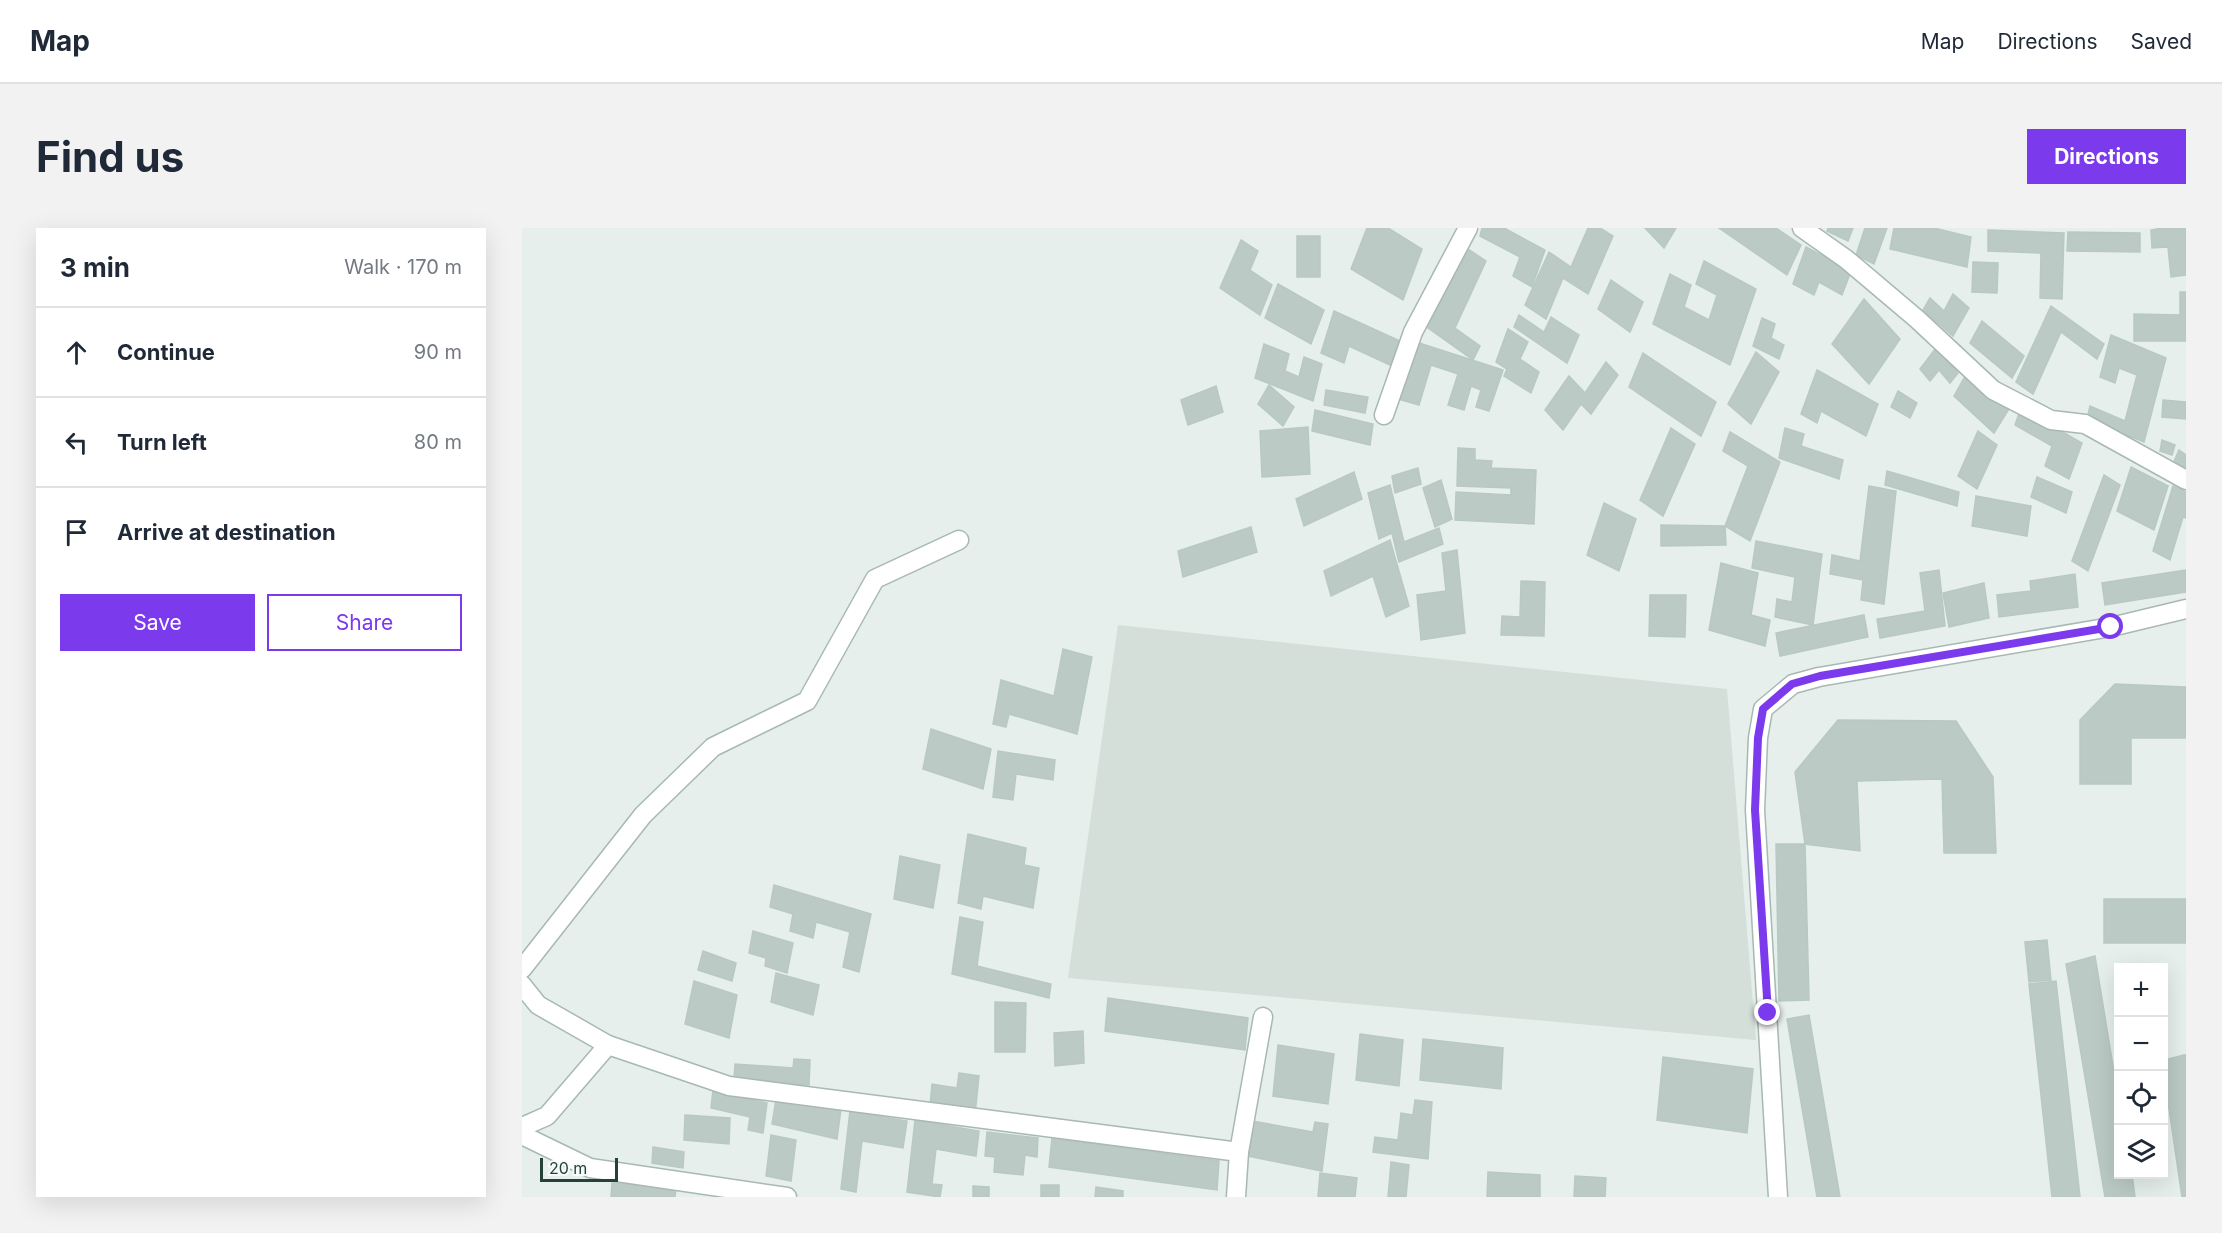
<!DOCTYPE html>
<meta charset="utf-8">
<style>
body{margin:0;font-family:Inter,sans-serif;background:#f2f2f3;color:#1f2937}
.controls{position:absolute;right:18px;bottom:18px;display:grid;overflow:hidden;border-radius:0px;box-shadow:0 6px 24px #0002}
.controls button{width:54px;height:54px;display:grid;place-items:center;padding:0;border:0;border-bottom:2px solid #e0e1e3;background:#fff;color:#1f2937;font:30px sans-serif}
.scale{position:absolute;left:18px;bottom:15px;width:78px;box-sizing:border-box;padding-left:6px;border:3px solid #24423a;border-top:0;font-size:16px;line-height:21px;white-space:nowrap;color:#24423a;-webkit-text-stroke:4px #f7fbf9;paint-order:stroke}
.stop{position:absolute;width:18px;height:18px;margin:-14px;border:4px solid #7c3aed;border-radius:50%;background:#fff}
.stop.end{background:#7c3aed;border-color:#fff;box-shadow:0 2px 6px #0008}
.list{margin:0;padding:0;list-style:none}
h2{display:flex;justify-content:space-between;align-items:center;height:78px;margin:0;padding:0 24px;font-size:26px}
h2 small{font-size:20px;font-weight:400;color:#747a83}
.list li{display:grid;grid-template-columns:39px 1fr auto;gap:18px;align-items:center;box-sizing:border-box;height:90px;padding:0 24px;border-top:2px solid #e0e1e3}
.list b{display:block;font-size:22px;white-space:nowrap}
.list em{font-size:20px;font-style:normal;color:#747a83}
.actions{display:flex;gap:12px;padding:18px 24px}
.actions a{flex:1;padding:14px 0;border:2px solid #7c3aed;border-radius:0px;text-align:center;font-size:21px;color:#7c3aed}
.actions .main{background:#7c3aed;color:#fff}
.icon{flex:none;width:33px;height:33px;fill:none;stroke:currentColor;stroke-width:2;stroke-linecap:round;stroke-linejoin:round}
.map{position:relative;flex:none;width:1664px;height:969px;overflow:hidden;border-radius:0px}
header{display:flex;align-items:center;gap:36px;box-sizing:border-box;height:84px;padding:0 30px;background:#fff;border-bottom:2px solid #e0e1e3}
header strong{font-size:28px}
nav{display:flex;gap:33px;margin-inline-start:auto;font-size:21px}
.intro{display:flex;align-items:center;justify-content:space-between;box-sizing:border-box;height:144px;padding:0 36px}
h1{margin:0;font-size:42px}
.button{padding:15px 27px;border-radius:0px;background:#7c3aed;color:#fff;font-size:21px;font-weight:700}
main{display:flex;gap:36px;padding:0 36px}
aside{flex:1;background:#fff;border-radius:0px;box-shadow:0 6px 24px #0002}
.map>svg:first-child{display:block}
.built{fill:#d4dfda}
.building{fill:#bbcac4;stroke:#b8c9c2;stroke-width:1.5}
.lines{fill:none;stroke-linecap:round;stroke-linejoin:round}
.minor-casing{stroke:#a8b8b2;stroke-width:21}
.minor{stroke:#fff;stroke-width:18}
.route{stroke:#7c3aed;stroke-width:8}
</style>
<header>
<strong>Map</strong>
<nav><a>Map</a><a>Directions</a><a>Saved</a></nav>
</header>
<div class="intro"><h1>Find us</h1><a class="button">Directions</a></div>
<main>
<aside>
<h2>3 min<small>Walk · 170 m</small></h2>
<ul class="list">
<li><svg class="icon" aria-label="ahead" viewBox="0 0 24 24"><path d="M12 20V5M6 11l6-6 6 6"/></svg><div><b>Continue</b></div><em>90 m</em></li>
<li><svg class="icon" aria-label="left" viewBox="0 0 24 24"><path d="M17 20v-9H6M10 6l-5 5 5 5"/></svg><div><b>Turn left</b></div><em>80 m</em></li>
<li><svg class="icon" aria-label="arrive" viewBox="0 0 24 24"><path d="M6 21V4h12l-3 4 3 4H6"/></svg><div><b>Arrive at destination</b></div></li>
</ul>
<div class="actions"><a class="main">Save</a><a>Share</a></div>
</aside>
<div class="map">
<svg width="1664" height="969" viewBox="0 0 1664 969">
<rect width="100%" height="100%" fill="#e6efeb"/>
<polygon class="built" points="596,397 1205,461 1234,812 546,750"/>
<g class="building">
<polygon points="845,0 866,0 900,21 881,72 829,41"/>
<polygon points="960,0 982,0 1023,22 1010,59 991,48 998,29 958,8"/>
<polygon points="1066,0 1078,0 1091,8 1066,66 1041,50 1024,91 1003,77 1027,24 1049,39"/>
<polygon points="1123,0 1154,0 1142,20"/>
<polygon points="1197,0 1254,0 1279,17 1265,47"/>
<polygon points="1306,0 1331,0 1326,13 1305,3"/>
<polygon points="1343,0 1365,0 1352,36 1334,27"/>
<polygon points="1372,0 1412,0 1449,9 1445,39 1368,21"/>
<polygon points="1640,0 1664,0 1664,47 1649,49 1646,19 1630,20 1629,2"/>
<polygon points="1466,2 1542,5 1540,71 1518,70 1519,25 1466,23"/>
<polygon points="1546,4 1618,5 1618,24 1545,23"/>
<rect x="775" y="8" width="23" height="41"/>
<polygon points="719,12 736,23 728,42 750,57 738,87 698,60"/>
<polygon points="943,19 964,33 933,100 958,118 951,132 906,100"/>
<polygon points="1284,19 1329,43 1320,67 1297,54 1292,67 1271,56"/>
<polygon points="1182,33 1234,61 1208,137 1131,96 1148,46 1169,57 1162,79 1187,92 1195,67 1174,56"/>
<polygon points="1451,34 1476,35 1475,65 1450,64"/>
<polygon points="1089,52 1121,74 1108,104 1076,81"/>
<polygon points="756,56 802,82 789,116 743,90"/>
<polygon points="1658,64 1664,64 1664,113 1612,113 1612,86 1658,87"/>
<polygon points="1431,66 1447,80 1431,108 1401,82 1408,70 1422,83"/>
<polygon points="1342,71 1378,111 1347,156 1310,116"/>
<polygon points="1529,78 1582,116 1575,131 1539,104 1511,166 1494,154"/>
<polygon points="812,83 880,114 872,139 827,118 822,135 799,125"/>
<polygon points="997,87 1022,104 1029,89 1057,107 1045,135 992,99"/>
<polygon points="1240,90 1253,96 1249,110 1262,117 1257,131 1231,118"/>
<polygon points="1460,93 1502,128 1490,150 1448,115"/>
<polygon points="986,101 1006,114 998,131 1017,144 1009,165 982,148 985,141 974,134"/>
<polygon points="1589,107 1644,130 1622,214 1565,191 1568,178 1603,193 1615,147 1597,140 1593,155 1578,149"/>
<polygon points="894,114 981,142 967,183 954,179 959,162 949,158 942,182 926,177 936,146 909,137 897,177 876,171"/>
<polygon points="742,116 767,126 763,143 777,149 782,129 800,136 791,173 733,150"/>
<polygon points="1414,120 1436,145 1428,155 1417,142 1408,153 1398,141"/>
<polygon points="1234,124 1257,144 1229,196 1206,176"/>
<polygon points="1121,125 1194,174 1179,208 1107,159"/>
<polygon points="1084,134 1096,147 1069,186 1059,176 1041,202 1023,182 1047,148 1063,165"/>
<polygon points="1295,142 1356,176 1344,208 1299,183 1295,195 1279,186"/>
<polygon points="1446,143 1487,181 1472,205 1432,168"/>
<polygon points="747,157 772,179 761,198 736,176"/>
<polygon points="694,158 701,184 666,197 659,172"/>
<polygon points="804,162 846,169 843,185 802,177"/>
<polygon points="1376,163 1395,175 1388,190 1369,179"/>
<polygon points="1641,172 1664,174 1664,191 1640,189"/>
<polygon points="1499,180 1560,215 1547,251 1523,238 1530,218 1493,197"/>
<polygon points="793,182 851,196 848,217 790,203"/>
<polygon points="786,199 788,246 740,249 738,203"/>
<polygon points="1149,200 1173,216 1141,288 1118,272"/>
<polygon points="1263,200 1282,206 1279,218 1321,232 1317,251 1257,230"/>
<polygon points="1456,203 1475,217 1455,261 1436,248"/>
<polygon points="1208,204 1258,234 1228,313 1203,298 1226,238 1201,223"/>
<polygon points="1640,212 1653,217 1650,227 1638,223"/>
<polygon points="936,220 953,221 953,232 970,233 969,240 1014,242 1012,296 933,292 934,264 989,267 989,260 935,258"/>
<polygon points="1657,222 1664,227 1664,245 1651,236"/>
<polygon points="1609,239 1646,258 1632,302 1595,283"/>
<polygon points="896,240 899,256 873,265 870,248"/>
<polygon points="1365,243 1437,264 1435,278 1363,257"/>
<polygon points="832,244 840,271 782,298 774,271"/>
<polygon points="1582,247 1598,257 1566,343 1550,333"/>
<polygon points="1515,249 1550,264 1544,285 1509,269"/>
<polygon points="919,252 930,291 913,299 901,260"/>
<polygon points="868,257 882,314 917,300 921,316 877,334 870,305 857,311 846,265"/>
<polygon points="1347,258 1374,263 1362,376 1339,372 1341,352 1308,346 1310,327 1338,333"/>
<polygon points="1651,258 1664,264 1664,290 1661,289 1648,332 1631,323"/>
<polygon points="1454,268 1509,278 1505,308 1450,298"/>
<polygon points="1082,275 1114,291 1097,343 1065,327"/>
<polygon points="1139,297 1203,298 1204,317 1139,318"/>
<polygon points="729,299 735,324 661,349 656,323"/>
<polygon points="868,312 887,378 864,389 851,348 809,368 802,343"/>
<polygon points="1234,313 1300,326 1291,397 1253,389 1255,371 1270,374 1273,349 1230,340"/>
<polygon points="935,322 943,405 899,412 895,367 924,363 920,325"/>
<polygon points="1199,335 1236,345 1229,387 1248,392 1243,418 1187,402"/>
<polygon points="1417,342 1423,398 1358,410 1355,391 1403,383 1398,345"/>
<polygon points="1664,342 1664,364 1583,377 1580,355"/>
<polygon points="1553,346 1556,379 1477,389 1475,367 1509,363 1508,353"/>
<polygon points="999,353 1023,354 1022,408 979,407 980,388 998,389"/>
<polygon points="1462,355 1467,390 1427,399 1421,365"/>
<polygon points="1128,367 1164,367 1163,409 1127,408"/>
<polygon points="1342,387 1346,409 1258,428 1254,405"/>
<polygon points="541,421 570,429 555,506 487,486 484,499 471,496 479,452 532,468"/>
<polygon points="1593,456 1664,459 1664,510 1609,510 1609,556 1558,556 1558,492"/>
<polygon points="1316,492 1434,493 1471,549 1474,625 1422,625 1420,551 1335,553 1338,623 1283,616 1273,544"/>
<polygon points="409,501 469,521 461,561 401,541"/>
<polygon points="476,523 533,532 531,552 494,546 491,572 471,569"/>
<polygon points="446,606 504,620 502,637 517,640 511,680 461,668 459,681 436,675"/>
<polygon points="1254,616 1283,616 1287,772 1257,773"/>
<polygon points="378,628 418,637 411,680 372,671"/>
<polygon points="252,657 349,686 337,744 321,739 328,704 294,694 291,710 268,703 271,686 248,679"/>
<rect x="1582" y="671" width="82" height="44"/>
<polygon points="438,689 461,694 455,738 529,756 527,770 430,746"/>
<polygon points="231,703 271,715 265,745 243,738 244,730 227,725"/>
<polygon points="1525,712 1529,752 1507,754 1503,714"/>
<polygon points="181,723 214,735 210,753 176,742"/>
<polygon points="1573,728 1596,868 1596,946 1610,946 1613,969 1583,969 1544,736"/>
<polygon points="254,745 297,757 291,787 249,774"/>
<polygon points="172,753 215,767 207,810 163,796"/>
<polygon points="1534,753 1558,969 1530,969 1507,756"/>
<polygon points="586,770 726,790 723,822 583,803"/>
<polygon points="473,774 504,775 503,824 473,824"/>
<polygon points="1287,787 1318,969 1295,969 1265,791"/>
<polygon points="561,803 562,835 533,838 532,805"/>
<polygon points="838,806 881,812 877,858 834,852"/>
<polygon points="901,811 981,820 979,861 898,852"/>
<polygon points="756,817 812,826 806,876 751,868"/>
<polygon points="1662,827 1664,827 1664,969 1660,969 1642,847 1642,832"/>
<polygon points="1141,829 1231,841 1225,905 1135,892"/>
<polygon points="272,831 288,832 287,857 212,852 213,836 271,840"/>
<polygon points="437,845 457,848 453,886 408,878 410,856 435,860"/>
<polygon points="191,862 245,875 241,905 226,902 228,889 189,880"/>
<polygon points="255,866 319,881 315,911 250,896"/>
<polygon points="893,872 910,874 906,931 851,924 853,909 876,912 879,885 891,887"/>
<polygon points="328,883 385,893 381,920 340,913 334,964 319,961"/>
<polygon points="163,887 208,890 207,916 162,912"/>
<polygon points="393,892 457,903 454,928 414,921 410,956 420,957 418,969 385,964"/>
<polygon points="730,893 791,904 793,894 806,896 800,943 725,928"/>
<polygon points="465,904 516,910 515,929 503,927 501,947 472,944 473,929 463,928"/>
<polygon points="249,907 274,912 269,953 244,948"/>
<polygon points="530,910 697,933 695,962 527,939"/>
<polygon points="131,919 162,924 161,940 130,935"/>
<polygon points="869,934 887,937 884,969 866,969"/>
<polygon points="966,944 1018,947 1018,969 965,969"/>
<polygon points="798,945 835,950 833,969 796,969"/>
<polygon points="1053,948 1084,950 1083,969 1052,969"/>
<polygon points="90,955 154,960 153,969 89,969"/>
<rect x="519" y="957" width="18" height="12"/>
<polygon points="451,958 467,959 467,969 451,969"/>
<polygon points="574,959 601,963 601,969 573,969"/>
</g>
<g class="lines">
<defs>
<g id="minor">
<polyline points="1280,0 1324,31 1395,91 1471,162 1529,192 1563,196 1664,252"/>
<polyline points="862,187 891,104 946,0"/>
<polyline points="0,741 121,587 191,519 285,473 353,351 437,312"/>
<polyline points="0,757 16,777 86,817 25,888 0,899"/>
<polyline points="86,817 207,858 717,924 714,969"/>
<polyline points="0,907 68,940 265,969"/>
<polyline points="717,924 741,789"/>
<polyline points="1256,969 1233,582 1236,510 1241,481 1271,456 1297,449 1589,399 1664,381"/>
</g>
</defs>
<use href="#minor" class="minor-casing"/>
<use href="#minor" class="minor"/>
</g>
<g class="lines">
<polyline class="route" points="1246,785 1233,582 1236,510 1241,481 1270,456 1298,448 1589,399"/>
</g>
</svg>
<div class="controls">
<button>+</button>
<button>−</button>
<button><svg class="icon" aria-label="locate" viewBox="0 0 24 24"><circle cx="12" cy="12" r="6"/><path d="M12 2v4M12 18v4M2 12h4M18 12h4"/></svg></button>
<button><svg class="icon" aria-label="layers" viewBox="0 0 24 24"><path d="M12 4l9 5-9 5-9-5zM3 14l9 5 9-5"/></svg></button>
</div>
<div class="scale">20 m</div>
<div class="stop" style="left:1589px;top:399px"></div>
<div class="stop end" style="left:1246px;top:785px"></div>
</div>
</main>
